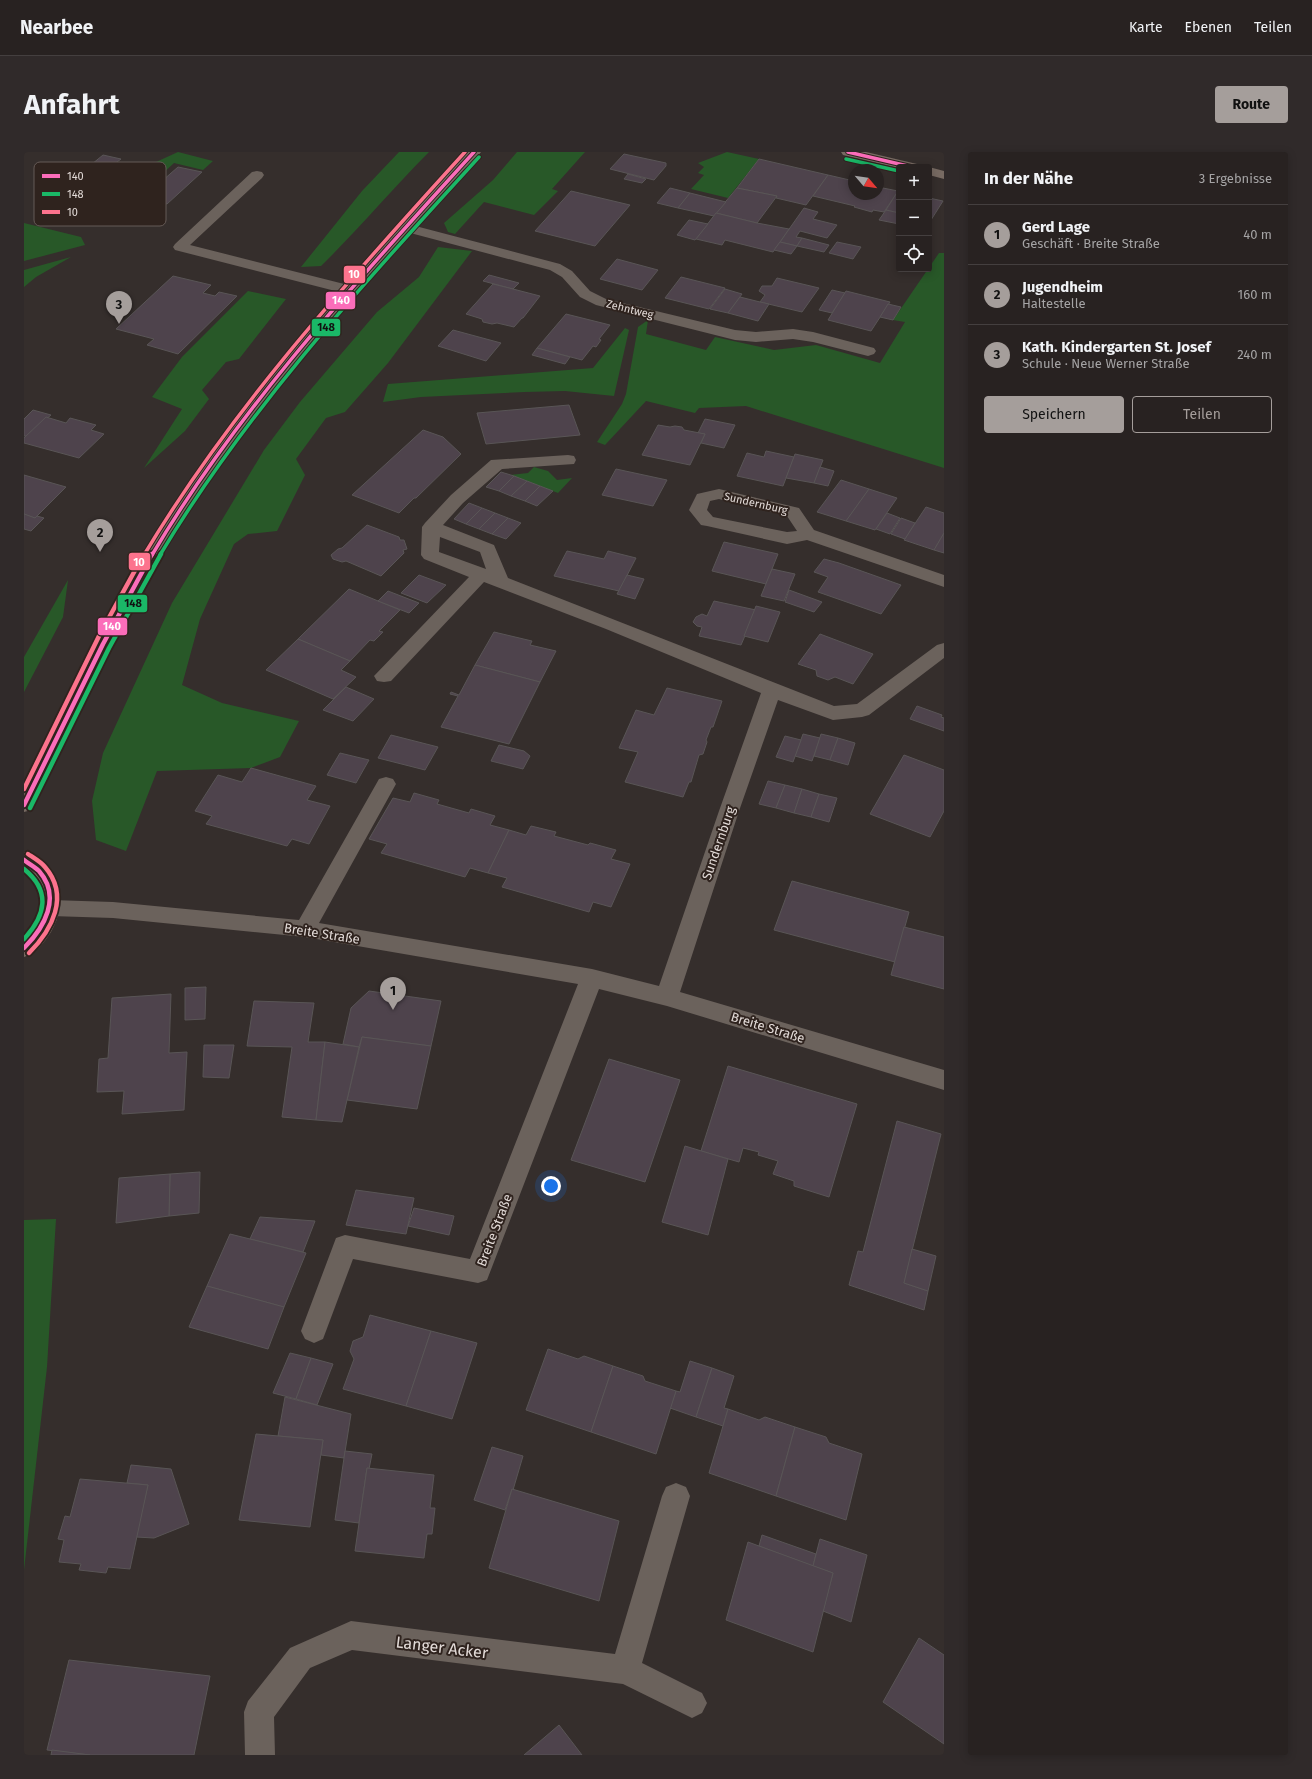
<!DOCTYPE html>
<html lang="de">
<meta charset="utf-8">
<style>
body{margin:0;font-family:"Fira Sans",sans-serif;background:#302a2a;color:#f1f3f6}
.controls{position:absolute;right:12px;top:12px;display:grid;overflow:hidden;border-radius:4px;box-shadow:0 2px 10px #0003}
.controls button{width:36px;height:36px;display:grid;place-items:center;padding:0;border:0;border-bottom:1px solid #443f3f;background:#282221;color:#f1f3f6;font:20px sans-serif}
.compass{position:absolute;left:824px;top:12px;width:36px;height:36px;border-radius:50%;background:#282221;box-shadow:0 2px 10px #0003;rotate:119deg}
.you{position:absolute;left:527px;top:1034px;width:14px;height:14px;margin:-10px;border:3px solid #fff;border-radius:50%;background:#1a73e8;box-shadow:0 0 0 6px #1a73e833}
.badge{display:grid;place-items:center;width:26px;height:26px;border-radius:50%;background:#a59e9b;color:#111;font-size:13px;font-weight:700}
.pin{position:absolute;translate:-50% -33px;filter:drop-shadow(0 1px 2px #0008)}
.pin::after{content:'';position:absolute;top:21px;width:14px;height:12px;background:inherit;clip-path:polygon(0 0,100% 0,50% 100%)}
.list{margin:0;padding:0;list-style:none}
h2{display:flex;justify-content:space-between;align-items:center;height:52px;margin:0;padding:0 16px;font-size:17px}
h2 small{font-size:13px;font-weight:400;color:#a5a4a5}
.list li{display:grid;grid-template-columns:26px 1fr auto;gap:12px;align-items:center;box-sizing:border-box;height:60px;padding:0 16px;border-top:1px solid #443f3f}
.list b{display:block;font-size:15px;white-space:nowrap}
.list p{margin:0;font-size:13px;white-space:nowrap;color:#a5a4a5}
.list em{font-size:13px;font-style:normal;color:#a5a4a5}
.actions{display:flex;gap:8px;padding:12px 16px}
.actions a{flex:1;padding:9px 0;border:1px solid #a59e9b;border-radius:4px;text-align:center;font-size:14px;color:#a59e9b}
.actions .main{background:#a59e9b;color:#111}
.icon{flex:none;width:22px;height:22px;fill:none;stroke:currentColor;stroke-width:2;stroke-linecap:round;stroke-linejoin:round}
.map{position:relative;flex:none;width:920px;height:1603px;overflow:hidden;border-radius:4px}
header{display:flex;align-items:center;gap:24px;box-sizing:border-box;height:56px;padding:0 20px;background:#282221;border-bottom:1px solid #443f3f}
header strong{font-size:19px}
nav{display:flex;gap:22px;margin-inline-start:auto;font-size:14px}
.intro{display:flex;align-items:center;justify-content:space-between;box-sizing:border-box;height:96px;padding:0 24px}
h1{margin:0;font-size:28px}
.button{padding:10px 18px;border-radius:4px;background:#a59e9b;color:#111;font-size:14px;font-weight:700}
main{display:flex;gap:24px;padding:0 24px}
aside{flex:1;background:#282221;border-radius:4px;box-shadow:0 2px 10px #0003}
.map>svg:first-child{display:block}
.green{fill:#285828}
.building{fill:#4e434c;stroke:#595556}
.lines{fill:none;stroke-linecap:round;stroke-linejoin:round}
.minor{fill:#6b625c;fill-rule:evenodd}
.major{fill:#776a62;fill-rule:evenodd}
.bus-1-far1-casing{stroke:#2f231e;stroke-width:5.5}
.bus-1-casing{stroke:#2f231e;stroke-width:8}
.bus-2-far1-casing{stroke:#2f231e;stroke-width:5.5}
.bus-2-casing{stroke:#2f231e;stroke-width:8}
.bus-3-far1-casing{stroke:#2f231e;stroke-width:5.5}
.bus-3-casing{stroke:#2f231e;stroke-width:8}
.bus-1-far1{stroke:#fb6dba;stroke-width:3.5}
.bus-1{stroke:#fb6dba;stroke-width:4.5}
.bus-2-far1{stroke:#1ab867;stroke-width:3.5}
.bus-2{stroke:#1ab867;stroke-width:4.5}
.bus-3-far1{stroke:#fc738d;stroke-width:3.5}
.bus-3{stroke:#fc738d;stroke-width:4.5}
.labels{text-anchor:middle;stroke-width:4;stroke-linejoin:round;paint-order:stroke}
.far-street-label{font-size:11px;fill:#e2dad7;stroke:#2f231e}
.street-label{font-size:13px;fill:#e2dad7;stroke:#2f231e}
.near-street-label{font-size:16px;fill:#e2dad7;stroke:#2f231e}
.key{fill:#2f231e;stroke:#655a56;stroke-width:1}
.key-label{font-size:11px;fill:#e2dad7}
.line-badge{stroke:#2f231e;stroke-width:1.5}
.badge-label{font-size:11px;text-anchor:middle;font-weight:bold;fill:#fff}
.pale-badge-label{font-size:11px;text-anchor:middle;font-weight:bold;fill:#111}
</style>
<header>
<strong>Nearbee</strong>
<nav><a>Karte</a><a>Ebenen</a><a>Teilen</a></nav>
</header>
<div class="intro"><h1>Anfahrt</h1><a class="button">Route</a></div>
<main>
<div class="map">
<svg width="920" height="1603" viewBox="0 0 920 1603">
<rect width="100%" height="100%" fill="#352e2c"/>
<g class="green">
<polygon points="154,0 189,9 179,18 150,11 136,24 118,20 132,10"/>
<path d="M375,0H405C368,37 335,77 297,114L277,115L338,39Z"/>
<polygon points="493,0 561,0 528,37 534,39 510,63 460,50 431,82 424,80 420,71 469,28"/>
<polygon points="703,0 735,7 704,46 667,37 680,23 674,21 680,15 674,11"/>
<polygon points="0,71 57,85 61,93 0,109"/>
<polygon points="414,95 448,99 364,211 321,260 302,266 272,307 281,323 253,379 224,382 210,392 176,467 158,533 198,551 275,569 256,605 227,616 133,619 102,699 72,688 68,649 79,601 148,451 240,298 276,250 353,160 395,125"/>
<polygon points="915,101 920,101 920,316 722,254 675,256 671,261 622,249 581,293 573,290 598,252 602,242 614,175 624,168 622,182 682,198 691,185 750,198 792,193 856,211 881,170 869,168"/>
<polygon points="47,105 12,125 0,135 0,118"/>
<polygon points="224,139 262,147 215,207 202,210 178,238 185,247 161,279 120,316 158,257 128,245 158,205"/>
<polygon points="601,176 605,178 590,244 541,239 501,240 397,245 359,250 364,232 569,216"/>
<polygon points="510,315 524,319 533,328 548,326 534,341 486,323 504,321"/>
<polygon points="44,428 39,465 0,540 0,505"/>
<polygon points="32,1067 23,1215 0,1418 0,1068"/>
</g>
<g class="building">
<polygon points="600,2 642,11 642,14 630,28 586,17"/>
<polygon points="79,3 97,7 85,16 68,12"/>
<polygon points="735,7 804,23 782,53 752,46 753,44 713,36"/>
<polygon points="154,15 178,20 143,52 121,47 93,71 48,59 96,19 138,29"/>
<polygon points="604,22 622,27 618,31 600,27"/>
<polygon points="804,23 830,29 830,42 854,42 854,35 874,39 860,60 849,58 848,60 830,55 831,54 789,44"/>
<polygon points="646,36 666,41 654,56 633,51"/>
<polygon points="713,36 753,44 733,71 692,61"/>
<polygon points="547,39 606,53 571,94 511,79"/>
<polygon points="874,39 875,61 862,58"/>
<polygon points="666,41 702,50 690,64 654,56"/>
<polygon points="905,46 919,49 907,68 905,67"/>
<polygon points="780,56 794,60 789,67 813,73 803,86 776,79 772,85 778,86 773,94 756,90"/>
<polygon points="862,58 875,61 875,72 855,68"/>
<polygon points="692,61 733,71 765,77 749,100 701,88 698,93 672,87"/>
<polygon points="665,68 684,72 671,88 653,83"/>
<polygon points="778,86 805,93 800,100 773,94"/>
<polygon points="756,90 773,94 767,102 750,98"/>
<polygon points="813,90 837,95 829,107 805,101"/>
<polygon points="593,107 634,118 618,138 576,127"/>
<polygon points="465,123 495,131 489,137 459,129"/>
<polygon points="149,124 187,133 179,141 191,144 195,140 213,144 154,202 123,193 130,187 92,177"/>
<polygon points="657,125 701,136 685,157 641,146"/>
<polygon points="753,126 795,136 778,160 736,150 741,143 735,139 738,134 748,134"/>
<polygon points="469,132 489,137 516,144 499,166 498,166 490,175 473,171 468,172 459,170 458,167 442,162"/>
<polygon points="701,137 718,142 704,161 686,157"/>
<polygon points="808,138 821,141 808,161 795,158"/>
<polygon points="822,139 866,150 847,179 804,168"/>
<polygon points="716,145 736,150 745,152 734,169 704,161"/>
<polygon points="864,152 877,155 869,168 856,165"/>
<polygon points="542,162 586,173 575,187 577,188 572,195 569,194 558,208 513,196"/>
<polygon points="429,178 477,191 462,209 414,194"/>
<polygon points="513,196 546,205 541,212 508,203"/>
<polygon points="545,253 556,283 462,292 453,261"/>
<polygon points="9,258 27,263 2,284 0,284 0,267"/>
<polygon points="22,265 42,271 46,266 72,273 67,278 80,282 55,306 0,291 0,286"/>
<polygon points="681,267 711,273 700,296 677,291 681,282 674,281"/>
<polygon points="634,273 646,275 651,274 658,275 660,278 681,282 666,313 618,303"/>
<polygon points="399,278 419,285 437,302 392,346 390,346 375,361 328,343"/>
<polygon points="742,299 770,305 759,334 713,324 723,301 740,305"/>
<polygon points="771,302 799,308 790,331 762,326"/>
<polygon points="796,315 810,319 804,334 790,331"/>
<polygon points="592,317 643,328 629,354 578,343"/>
<polygon points="477,320 490,324 475,339 462,335"/>
<polygon points="0,323 42,335 11,366 0,362"/>
<polygon points="490,324 503,329 487,344 475,339"/>
<polygon points="817,328 845,337 822,369 793,360"/>
<polygon points="503,329 516,334 501,349 487,344"/>
<polygon points="516,334 529,339 513,354 501,349"/>
<polygon points="845,337 873,346 851,378 822,369"/>
<polygon points="445,351 458,356 442,372 430,367"/>
<polygon points="902,355 920,361 920,381 910,398 880,388"/>
<polygon points="458,356 471,361 455,377 442,372"/>
<polygon points="471,361 484,366 468,382 455,377"/>
<polygon points="863,361 876,366 866,382 852,377"/>
<polygon points="0,362 11,366 13,364 20,366 7,379 0,377"/>
<polygon points="484,366 497,371 482,387 468,382"/>
<polygon points="877,366 891,371 881,387 867,382"/>
<polygon points="343,373 375,385 376,388 380,388 383,397 379,398 380,401 357,424 322,409 318,410 309,407 307,403 314,397 318,396"/>
<polygon points="920,381 920,401 910,398"/>
<polygon points="700,390 754,402 742,432 688,419"/>
<polygon points="543,399 580,407 584,399 612,406 595,439 530,424"/>
<polygon points="800,407 815,411 877,433 857,462 794,440 804,425 790,420"/>
<polygon points="748,417 771,422 760,449 737,444"/>
<polygon points="395,423 422,433 403,451 377,441"/>
<polygon points="603,423 620,427 611,447 593,442"/>
<polygon points="325,437 376,458 355,479 359,480 350,489 346,488 326,509 274,487"/>
<polygon points="765,438 798,450 790,460 761,450"/>
<polygon points="364,439 395,451 385,461 354,449"/>
<polygon points="690,449 732,458 717,493 675,484 678,475 673,474 669,470 672,465 678,462 683,464"/>
<polygon points="732,454 756,460 744,490 720,484"/>
<polygon points="470,480 508,489 506,493 532,499 516,530 451,513"/>
<polygon points="796,482 849,502 829,532 811,525 804,528 793,524 792,518 774,512"/>
<polygon points="274,487 326,509 317,518 332,525 309,547 242,518"/>
<polygon points="451,513 516,530 485,592 417,575 434,544 426,542 427,540 435,543"/>
<polygon points="322,535 350,547 329,569 299,558"/>
<polygon points="643,536 698,549 689,575 687,575 682,588 683,590 679,602 675,603 667,630 665,630 659,645 601,630 614,600 595,596 612,558 630,563"/>
<polygon points="893,554 918,563 917,565 920,566 920,579 886,567"/>
<polygon points="779,582 796,586 788,609 771,604"/>
<polygon points="797,582 814,586 806,608 790,604"/>
<polygon points="367,583 414,595 401,618 354,606"/>
<polygon points="761,584 777,588 769,610 752,605"/>
<polygon points="814,586 831,591 824,613 806,608"/>
<polygon points="475,593 500,599 506,604 499,617 467,609"/>
<polygon points="316,601 345,608 332,631 303,623"/>
<polygon points="880,603 920,618 920,659 906,685 846,662"/>
<polygon points="227,616 292,634 283,648 306,654 285,692 268,687 263,694 182,672 188,664 171,659 194,623 218,630"/>
<polygon points="744,629 761,633 752,656 735,652"/>
<polygon points="761,633 778,637 770,661 752,656"/>
<polygon points="778,637 795,642 787,665 770,661"/>
<polygon points="390,641 415,648 413,652 445,661 447,657 471,664 466,673 485,678 464,721 446,716 441,725 357,701 363,692 345,687 369,646 386,650"/>
<polygon points="795,642 813,646 805,670 787,665"/>
<polygon points="507,674 532,680 530,684 564,693 566,691 592,698 587,707 606,712 587,755 569,750 565,760 478,735 483,726 464,721 485,678 502,683"/>
<polygon points="768,729 885,760 871,810 750,778"/>
<polygon points="880,775 920,785 920,837 867,823"/>
<polygon points="182,835 181,867 161,868 161,836"/>
<polygon points="345,839 417,849 407,894 338,885 335,895 319,892 327,856"/>
<polygon points="147,842 145,901 163,900 160,958 98,962 100,939 73,940 75,907 84,906 88,846"/>
<polygon points="230,849 290,851 284,890 301,890 292,968 258,965 268,895 223,894"/>
<polygon points="338,885 407,894 393,957 323,948"/>
<polygon points="301,890 335,895 318,970 292,968"/>
<polygon points="180,893 210,893 205,926 179,925"/>
<polygon points="585,907 656,928 621,1030 547,1008"/>
<polygon points="704,914 833,952 805,1045 770,1034 770,1029 749,1022 754,1009 734,1003 735,1000 719,996 715,1010 677,999"/>
<polygon points="873,969 917,982 880,1131 904,1139 900,1158 825,1133 834,1099 839,1100"/>
<polygon points="661,994 704,1007 684,1083 638,1070"/>
<polygon points="176,1020 175,1061 145,1064 146,1022"/>
<polygon points="146,1022 145,1064 92,1071 95,1026"/>
<polygon points="332,1038 390,1046 382,1082 322,1073"/>
<polygon points="390,1056 430,1064 425,1083 384,1074"/>
<polygon points="236,1065 291,1069 279,1100 226,1087"/>
<polygon points="206,1082 282,1101 260,1155 183,1134"/>
<polygon points="888,1097 912,1104 904,1139 880,1131"/>
<polygon points="183,1134 260,1155 244,1197 165,1175"/>
<polygon points="346,1163 407,1179 382,1254 319,1237 330,1207 326,1199 329,1189 339,1185"/>
<polygon points="407,1179 453,1191 428,1267 382,1254"/>
<polygon points="524,1197 554,1207 560,1204 589,1214 567,1280 502,1258"/>
<polygon points="266,1201 287,1206 272,1247 249,1241"/>
<polygon points="287,1206 309,1212 293,1253 272,1247"/>
<polygon points="666,1209 688,1216 672,1265 646,1256 652,1239 656,1240"/>
<polygon points="589,1214 619,1224 621,1229 652,1239 632,1302 567,1280"/>
<polygon points="688,1216 710,1224 700,1256 704,1257 699,1274 672,1265"/>
<polygon points="261,1245 327,1262 320,1306 297,1303 299,1288 254,1284"/>
<polygon points="704,1257 735,1268 741,1265 771,1275 752,1344 685,1321"/>
<polygon points="771,1275 802,1285 805,1291 838,1302 822,1368 752,1344"/>
<polygon points="232,1282 299,1288 286,1375 215,1368"/>
<polygon points="468,1295 499,1304 489,1338 488,1337 481,1358 450,1348"/>
<polygon points="321,1299 348,1302 345,1317 343,1316 335,1371 311,1368"/>
<polygon points="107,1313 147,1317 165,1372 130,1386 112,1385 124,1333 103,1331"/>
<polygon points="343,1316 410,1323 406,1356 411,1356 408,1382 403,1382 400,1406 331,1399"/>
<polygon points="56,1327 124,1333 106,1417 84,1415 82,1421 55,1418 57,1412 35,1410 40,1388 34,1387 41,1364 46,1365"/>
<polygon points="488,1337 595,1369 575,1449 465,1416"/>
<polygon points="738,1383 792,1402 789,1414 735,1394"/>
<polygon points="796,1387 843,1403 827,1470 799,1459 809,1421 789,1414"/>
<polygon points="724,1390 809,1421 789,1500 702,1468"/>
<polygon points="895,1486 920,1503 920,1592 859,1550"/>
<polygon points="45,1508 186,1524 170,1603 66,1603 23,1598"/>
<polygon points="535,1573 558,1603 500,1603"/>
<polygon points="28,1598 66,1603 27,1603"/>
</g>
<g class="lines">
<g class="minor">
<polygon points="233,19 238,20 240,23 238,26 166,93 332,135 335,138 332,141 327,143 151,98 149,95 151,92 228,20"/>
<polygon points="380,71 536,112 548,119 566,139 582,147 711,178 732,180 769,177 789,180 850,196 852,199 850,202 844,204 789,190 769,187 732,190 711,188 572,153 556,145 538,125 526,118 375,78 373,75 375,72"/>
<path d="M544,303L550,304L552,308L550,312L478,317L439,351L419,373L470,393L484,426L810,554L833,552L913,493L920,491V506L845,563L838,565L809,568L754,548L715,659L656,840L920,918V938L643,854L575,837L463,1128L454,1131L329,1107L299,1187L290,1191L281,1187L277,1179L312,1086L321,1083L446,1107L554,832L281,785L89,766L27,764L19,762L16,756L19,750L27,748L89,750L275,768L355,627L362,625L369,627L372,632L295,771L568,817L635,834L695,659L737,541L582,477L460,430L367,529L360,530L353,529L350,524L445,425L400,407L397,403L398,375L401,371L427,343L467,308ZM416,385L456,400L462,417L415,400Z"/>
<path d="M695,337L775,356L790,378L920,423V435L783,388L763,392L683,374L677,373L665,358L673,342ZM695,347L763,364L773,379L763,380L689,365L683,358L686,349Z"/>
<polygon points="652,1331 662,1335 666,1344 618,1511 678,1541 683,1551 678,1561 668,1566 599,1532 328,1498 286,1516 250,1565 251,1603 221,1603 220,1560 224,1549 266,1496 327,1469 591,1502 638,1344 642,1335"/>
</g>
<g class="major">
<path d="M442,0H457C449,11 439,20 431,30C414,48 398,66 382,84C333,138 285,193 240,251C143,374 77,513 10,653L7,658L0,660V632L29,573L90,453L135,376L159,338L194,289L262,203L334,119Z"/>
<polygon points="817,0 842,0 893,12 895,15 875,16 819,3"/>
<polygon points="904,15 905,15 920,19 920,27 905,23"/>
<path d="M0,700C37,712 45,749 27,780C20,791 12,801 0,805C0,799 0,788 0,783C2,779 7,775 10,771C20,753 17,731 0,719Z"/>
</g>
<defs>
<g id="bus-1-far1">
<polyline points="824,0 888,15"/>
<path d="M128,403C216,254 334,128 450,0"/>
</g>
<g id="bus-1">
<polyline points="0,653 79,492 128,402"/>
<path d="M0,708C5,712 11,715 15,719C38,745 20,776 0,796"/>
</g>
<g id="bus-2-far1">
<polyline points="822,7 875,19"/>
<path d="M136,403C224,256 340,131 455,5"/>
</g>
<g id="bus-2">
<polyline points="6,656 85,496 137,402"/>
<path d="M0,717C27,739 22,763 0,787"/>
</g>
<path id="bus-3-far1" d="M120,403C209,254 325,128 441,0"/>
<g id="bus-3">
<polyline points="0,637 76,482 120,402"/>
<path d="M4,702C10,706 17,710 21,715C46,744 28,778 5,801"/>
</g>
</defs>
<use href="#bus-1-far1" class="bus-1-far1-casing"/>
<use href="#bus-1" class="bus-1-casing"/>
<use href="#bus-2-far1" class="bus-2-far1-casing"/>
<use href="#bus-2" class="bus-2-casing"/>
<use href="#bus-3-far1" class="bus-3-far1-casing"/>
<use href="#bus-3" class="bus-3-casing"/>
<use href="#bus-1-far1" class="bus-1-far1"/>
<use href="#bus-1" class="bus-1"/>
<use href="#bus-2-far1" class="bus-2-far1"/>
<use href="#bus-2" class="bus-2"/>
<use href="#bus-3-far1" class="bus-3-far1"/>
<use href="#bus-3" class="bus-3"/>
</g>
<g class="labels">
<g class="far-street-label">
<text transform="translate(606 157) rotate(14)" y="4">Zehntweg</text>
<text transform="translate(732 351) rotate(13)" y="4">Sundernburg</text>
</g>
<g class="street-label">
<text transform="translate(694 691) rotate(-71)" y="5">Sundernburg</text>
<text transform="translate(298 781) rotate(9)" y="5">Breite Straße</text>
<text transform="translate(744 875) rotate(17)" y="5">Breite Straße</text>
<text transform="translate(470 1078) rotate(-69)" y="5">Breite Straße</text>
</g>
<g class="near-street-label">
<text transform="translate(418 1495) rotate(7)" y="6">Langer Acker</text>
</g>
</g>
<rect x="10" y="10" width="132" height="64" rx="6" class="key"/>
<rect x="18" y="22" width="18" height="4" fill="#fb6dba"/>
<rect x="18" y="40" width="18" height="4" fill="#1ab867"/>
<rect x="18" y="58" width="18" height="4" fill="#fc738d"/>
<g class="key-label">
<text x="43" y="28">140</text>
<text x="43" y="46">148</text>
<text x="43" y="64">10</text>
</g>
<g class="line-badge">
<rect x="319" y="113" width="23" height="19" rx="4" fill="#fc738d"/>
<rect x="301" y="139" width="31" height="19" rx="4" fill="#fb6dba"/>
<rect x="287" y="166" width="30" height="19" rx="4" fill="#1ab867"/>
<rect x="104" y="400" width="23" height="19" rx="4" fill="#fc738d"/>
<rect x="93" y="442" width="31" height="19" rx="4" fill="#1ab867"/>
<rect x="73" y="465" width="31" height="19" rx="4" fill="#fb6dba"/>
</g>
<g class="badge-label">
<text x="330" y="126">10</text>
<text x="317" y="152">140</text>
<text x="115" y="414">10</text>
<text x="88" y="478">140</text>
</g>
<g class="pale-badge-label">
<text x="302" y="179">148</text>
<text x="109" y="455">148</text>
</g>
</svg>
<div class="controls">
<button>+</button>
<button>−</button>
<button><svg class="icon" aria-label="locate" viewBox="0 0 24 24"><circle cx="12" cy="12" r="6"/><path d="M12 2v4M12 18v4M2 12h4M18 12h4"/></svg></button>
</div>
<svg class="compass" viewBox="-18 -18 36 36"><path d="M0-13l5 13h-10z" fill="#e53935"/><path d="M0 13l5-13h-10z" fill="#a5a4a5"/></svg>
<div class="you"></div>
<div class="pin badge" style="left:369px;top:858px">1</div>
<div class="pin badge" style="left:76px;top:400px">2</div>
<div class="pin badge" style="left:95px;top:172px">3</div>
</div>
<aside>
<h2>In der Nähe<small>3 Ergebnisse</small></h2>
<ul class="list">
<li><span class="badge">1</span><div><b>Gerd Lage</b><p>Geschäft · Breite Straße</p></div><em>40 m</em></li>
<li><span class="badge">2</span><div><b>Jugendheim</b><p>Haltestelle</p></div><em>160 m</em></li>
<li><span class="badge">3</span><div><b>Kath. Kindergarten St. Josef</b><p>Schule · Neue Werner Straße</p></div><em>240 m</em></li>
</ul>
<div class="actions"><a class="main">Speichern</a><a>Teilen</a></div>
</aside>
</main>
